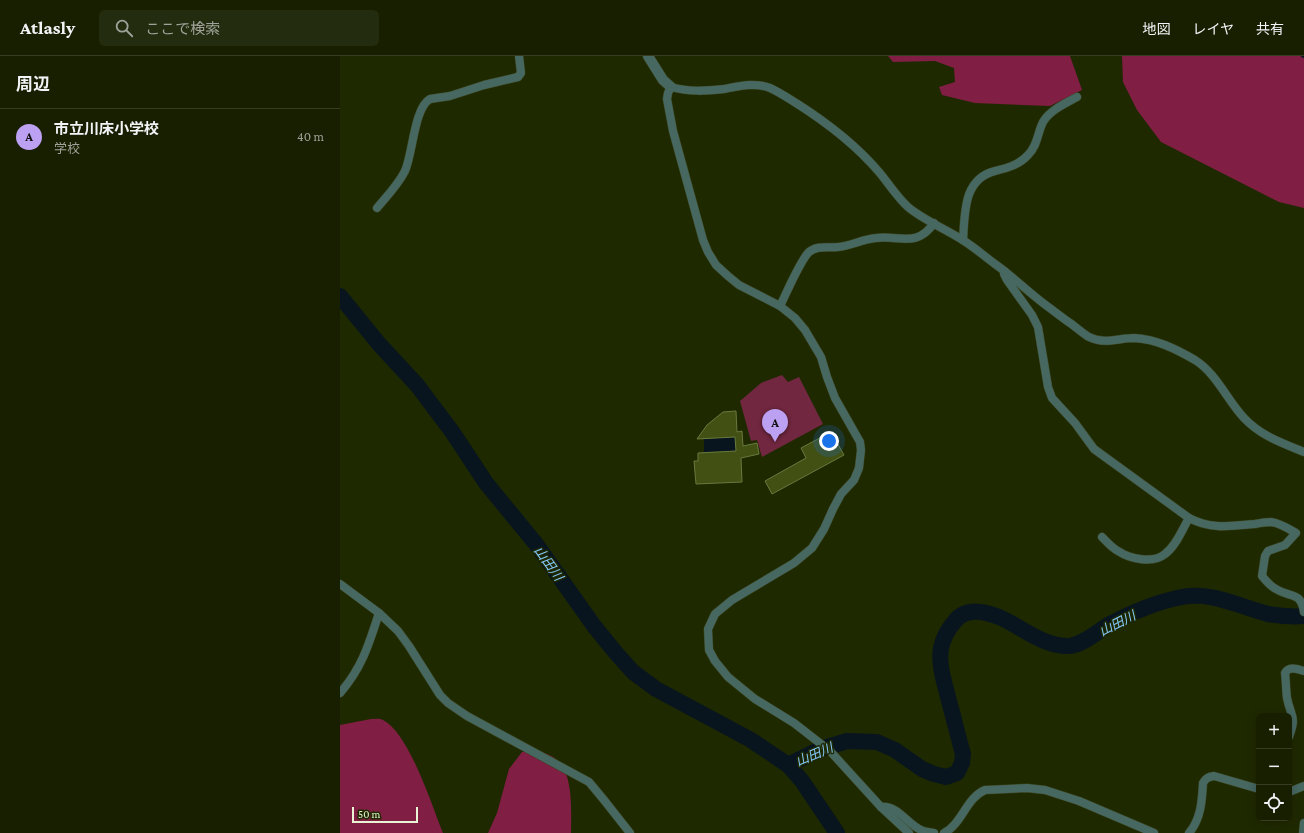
<!DOCTYPE html>
<html lang="ja">
<meta charset="utf-8">
<style>
body{margin:0;font-family:"Crimson Pro","Noto Sans JP",serif;background:#242c0f;color:#f1f3f6}
.controls{position:absolute;right:12px;bottom:12px;display:grid;overflow:hidden;border-radius:6px;box-shadow:0 2px 10px #0003}
.controls button{width:36px;height:36px;display:grid;place-items:center;padding:0;border:0;border-bottom:1px solid #363d22;background:#171f00;color:#f1f3f6;font:20px sans-serif}
.scale{position:absolute;left:12px;bottom:10px;width:66px;box-sizing:border-box;padding-left:4px;border:2px solid #eaf4d5;border-top:0;font-size:11px;line-height:14px;white-space:nowrap;color:#eaf4d5;-webkit-text-stroke:3px #1f2900;paint-order:stroke}
.you{position:absolute;left:489px;top:385px;width:14px;height:14px;margin:-10px;border:3px solid #fff;border-radius:50%;background:#1a73e8;box-shadow:0 0 0 6px #1a73e833}
.badge{display:grid;place-items:center;width:26px;height:26px;border-radius:50%;background:#bca0f2;color:#111;font-size:13px;font-weight:700}
.pin{position:absolute;translate:-50% -33px;filter:drop-shadow(0 1px 2px #0008)}
.pin::after{content:'';position:absolute;top:21px;width:14px;height:12px;background:inherit;clip-path:polygon(0 0,100% 0,50% 100%)}
.list{margin:0;padding:0;list-style:none}
h2{display:flex;justify-content:space-between;align-items:center;height:52px;margin:0;padding:0 16px;font-size:17px}
h2 small{font-size:13px;font-weight:400;color:#9ea299}
.list li{display:grid;grid-template-columns:26px 1fr auto;gap:12px;align-items:center;box-sizing:border-box;height:56px;padding:0 16px;border-top:1px solid #363d22}
.list b{display:block;font-size:15px;white-space:nowrap}
.list p{margin:0;font-size:13px;white-space:nowrap;color:#9ea299}
.list em{font-size:13px;font-style:normal;color:#9ea299}
.icon{flex:none;width:22px;height:22px;fill:none;stroke:currentColor;stroke-width:2;stroke-linecap:round;stroke-linejoin:round}
.map{position:relative;flex:none;width:964px;height:777px;overflow:hidden}
header{display:flex;align-items:center;gap:24px;box-sizing:border-box;height:56px;padding:0 20px;background:#171f00;border-bottom:1px solid #363d22}
header strong{font-size:19px}
nav{display:flex;gap:22px;margin-inline-start:auto;font-size:14px}
.search{width:280px;height:36px;background:#242c0f;display:flex;align-items:center;gap:10px;box-sizing:border-box;padding:0 14px;border-radius:6px;color:#9ea299;font-size:15px}
main{display:flex}
aside{flex:1;background:#171f00}
.map>svg:first-child{display:block}
.green{fill:#712740}
.forest{fill:#811e44}
.water{fill:#08151f}
.lines{fill:none;stroke-linecap:round;stroke-linejoin:round}
.stream{stroke:#08151f;stroke-width:2.5}
.river{stroke:#08151f;stroke-width:16}
.building{fill:#425014;stroke:#68793e}
.minor-casing{stroke:#3b451e;stroke-width:9}
.tertiary-casing{stroke:#3b451e;stroke-width:11}
.minor{stroke:#476761;stroke-width:8}
.tertiary{stroke:#476761;stroke-width:10}
.labels{text-anchor:middle;stroke-width:3;stroke-linejoin:round;paint-order:stroke}
.water-label{font-size:13px;font-style:italic;fill:#83c7fa;stroke:#1f2900}
</style>
<header>
<strong>Atlasly</strong>
<div class="search"><svg class="icon" aria-label="search" viewBox="0 0 24 24"><circle cx="10" cy="10" r="6"/><path d="M15 15l6 6"/></svg>ここで検索</div>
<nav><a>地図</a><a>レイヤ</a><a>共有</a></nav>
</header>
<main>
<aside>
<h2>周辺<small></small></h2>
<ul class="list">
<li><span class="badge">A</span><div><b>市立川床小学校</b><p>学校</p></div><em>40 m</em></li>
</ul>
</aside>
<div class="map">
<svg width="964" height="777" viewBox="0 0 964 777">
<rect width="100%" height="100%" fill="#1f2900"/>
<polygon class="green" points="442,319 448,326 459,321 483,368 422,401 417,384 411,385 400,345 421,327"/>
<g class="forest">
<polygon points="548,0 730,0 742,34 710,50 635,47 602,39 599,31 615,26 614,12 595,5 553,6"/>
<polygon points="782,0 964,0 964,152 939,146 821,86 797,54 783,26"/>
<path d="M31,663C35,663 40,662 43,664C69,677 92,750 103,777H0V669Z"/>
<path d="M199,695C204,697 211,699 216,703C234,717 231,756 231,777H148L157,757L169,713L182,696Z"/>
</g>
<polygon class="water" points="395,381 396,395 364,396 364,383"/>
<g class="lines">
<polyline class="stream" points="962,0 964,1"/>
<g class="river">
<polyline points="0,240 39,288 77,329 113,377 146,427 196,488 254,570 276,597 293,616 316,633 411,684 448,709 462,725 497,777"/>
<path d="M448,709L481,693L507,685L537,686L555,694L582,713L594,718L606,721L617,717L622,707L623,698C618,680 614,663 609,645C605,628 598,609 601,592C603,582 609,572 615,565C626,551 644,555 659,561C682,571 702,590 728,590C742,590 758,575 770,568C791,557 814,547 837,542C871,534 897,550 928,558C940,560 952,561 964,560"/>
</g>
</g>
<g class="building">
<polygon points="396,355 397,376 402,375 403,390 417,387 419,398 401,402 402,426 356,428 354,405 358,405 358,397 396,395 395,381 357,383 367,369 383,356"/>
<polygon points="491,376 504,399 432,438 425,425 466,402 461,392"/>
</g>
<g class="lines">
<defs>
<g id="minor">
<path d="M37,152C47,140 58,129 65,115C73,97 74,52 90,43L110,40L144,29L178,21L181,17L179,0"/>
<path d="M623,184C625,157 623,123 655,115C667,112 679,109 688,99C698,89 697,78 703,66C710,54 726,47 737,41"/>
<path d="M664,215V218L667,224L692,259L698,271L708,331L712,342L735,367L754,393L849,462C872,474 891,470 915,468C920,467 926,466 931,466C940,467 949,473 956,477L945,489L928,495L925,500L922,520C926,525 930,530 936,533C950,542 961,535 964,556"/>
<path d="M440,250C446,238 461,203 469,196C477,189 488,192 498,191C511,190 523,183 536,182C560,179 577,192 594,167"/>
<path d="M762,481C767,486 772,492 778,495C790,503 813,508 825,498C836,490 842,474 849,462"/>
<polyline points="0,528 39,557 58,575 69,590 100,639 108,647 127,660 249,726 264,744 290,777"/>
<path d="M0,637C22,612 29,588 39,557"/>
<path d="M949,681C957,659 951,662 947,642C946,634 946,625 945,617C949,610 957,613 964,615"/>
<polyline points="949,736 964,730"/>
<path d="M541,751C558,749 567,768 581,774C585,776 590,776 594,777"/>
<path d="M569,777L541,751L490,695L454,667L415,643L388,621L375,605L369,594L368,573L375,558L392,544L454,507L472,492L484,473L493,453L501,438L514,424L519,412L521,394L520,386L495,342L487,321L481,301L465,274L455,262L440,250L399,229L388,220L376,209L368,196L363,184L333,75L327,43L328,37L331,31C349,36 365,35 384,33C400,30 414,26 430,32C439,36 448,42 456,47C486,66 516,89 539,116C549,128 557,141 568,151C582,163 605,173 621,183C633,190 644,200 655,208C672,220 686,234 703,247C711,253 719,259 727,265C735,270 742,277 749,281C765,289 778,282 794,282C816,283 836,293 855,304C877,318 887,344 904,362C921,380 942,387 964,396"/>
<path d="M604,777C622,768 626,742 645,734L687,732L705,734L739,745L814,777"/>
<path d="M849,777C861,763 862,745 863,727C866,722 868,721 874,720L919,733"/>
<polyline points="963,777 964,767"/>
</g>
<polyline id="tertiary" points="308,0 323,24 331,31"/>
</defs>
<use href="#minor" class="minor-casing"/>
<use href="#tertiary" class="tertiary-casing"/>
<use href="#minor" class="minor"/>
<use href="#tertiary" class="tertiary"/>
</g>
<g class="labels">
<g class="water-label">
<text transform="translate(209 507) rotate(54)" y="5">山田川</text>
<text transform="translate(777 567) rotate(-27)" y="5">山田川</text>
<text transform="translate(474 698) rotate(-23)" y="5">山田川</text>
</g>
</g>
</svg>
<div class="controls">
<button>+</button>
<button>−</button>
<button><svg class="icon" aria-label="locate" viewBox="0 0 24 24"><circle cx="12" cy="12" r="6"/><path d="M12 2v4M12 18v4M2 12h4M18 12h4"/></svg></button>
</div>
<div class="scale">50 m</div>
<div class="you"></div>
<div class="pin badge" style="left:435px;top:386px">A</div>
</div>
</main>
